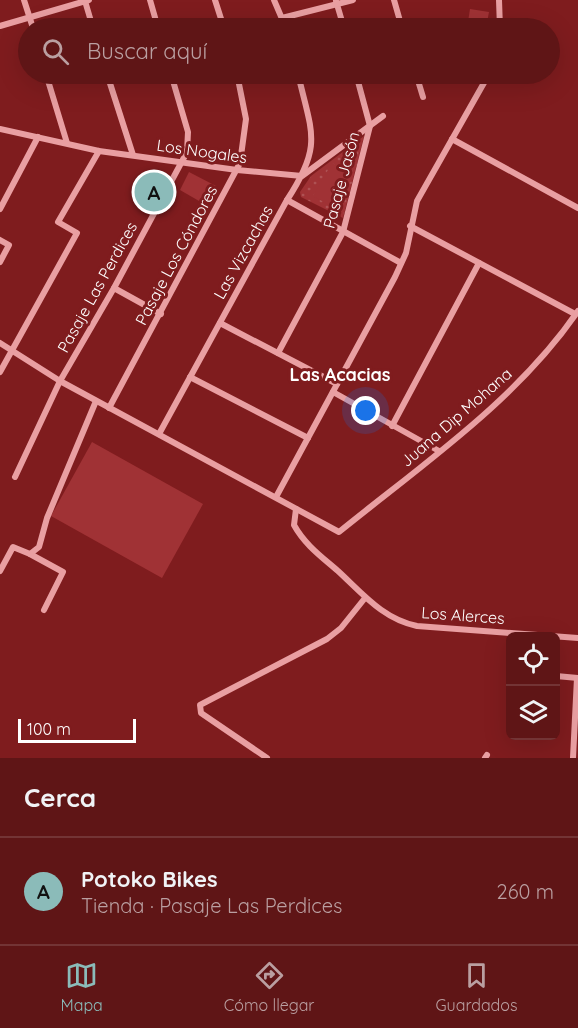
<!DOCTYPE html>
<html lang="es">
<meta charset="utf-8">
<style>
body{margin:0;font-family:Quicksand,sans-serif;background:#651e1f;color:#f1f3f6}
.controls{position:absolute;right:18px;bottom:18px;display:grid;overflow:hidden;border-radius:9px;box-shadow:0 6px 24px #0002}
.controls button{width:54px;height:54px;display:grid;place-items:center;padding:0;border:0;border-bottom:2px solid #733435;background:#5f1516;color:#f1f3f6;font:30px sans-serif}
.scale{position:absolute;left:18px;bottom:15px;width:118px;box-sizing:border-box;padding-left:6px;border:3px solid #fff;border-top:0;font-size:16px;line-height:21px;white-space:nowrap;color:#fff;-webkit-text-stroke:4px #7f1c1e;paint-order:stroke}
.you{position:absolute;left:366px;top:411px;width:21px;height:21px;margin:-15px;border:4px solid #fff;border-radius:50%;background:#1a73e8;box-shadow:0 0 0 9px #1a73e833}
.badge{display:grid;place-items:center;width:39px;height:39px;border-radius:50%;background:#8bbbb9;color:#111;font-size:20px;font-weight:700}
.pin{position:absolute;translate:-50% -50%;border:3px solid #fff;box-shadow:0 2px 6px #0006}
.list{margin:0;padding:0;list-style:none}
h2{display:flex;justify-content:space-between;align-items:center;height:78px;margin:0;padding:0 24px;font-size:26px}
h2 small{font-size:20px;font-weight:400;color:#ba9fa1}
.list li{display:grid;grid-template-columns:39px 1fr auto;gap:18px;align-items:center;box-sizing:border-box;height:108px;padding:0 24px;border-top:2px solid #733435}
.list b{display:block;font-size:22px;white-space:nowrap}
.list p{margin:0;font-size:20px;white-space:nowrap;color:#ba9fa1}
.list em{font-size:20px;font-style:normal;color:#ba9fa1}
.icon{flex:none;width:33px;height:33px;fill:none;stroke:currentColor;stroke-width:2;stroke-linecap:round;stroke-linejoin:round}
.map{position:relative;flex:none;width:578px;height:758px;overflow:hidden}
.search{position:absolute;background:#5f1516;box-shadow:0 6px 24px #0002;left:18px;right:18px;top:18px;height:66px;display:flex;align-items:center;gap:15px;box-sizing:border-box;padding:0 21px;border-radius:33px;color:#ba9fa1;font-size:22px}
.sheet{height:186px;background:#5f1516}
nav{display:flex;justify-content:space-around;align-items:center;box-sizing:border-box;height:84px;border-top:2px solid #733435;background:#5f1516;font-size:16px;color:#ba9fa1}
nav a{display:grid;justify-items:center;gap:3px}
nav .on{color:#8bbbb9}
.map>svg:first-child{display:block}
.grass{fill:url(#grass-dots)}
.park{fill:#a03235}
.lines{fill:none;stroke-linecap:round;stroke-linejoin:round}
.street{stroke:#e99fa2;stroke-width:6}
.labels{text-anchor:middle;stroke-width:6;stroke-linejoin:round;paint-order:stroke}
.street-label{font-size:16px;fill:#fff;stroke:#7f1c1e}
.neighbourhood-label{font-size:18px;font-weight:bold;fill:#fff;stroke:#7f1c1e}
</style>
<div class="map">
<svg width="578" height="758" viewBox="0 0 578 758">
<defs>
<pattern id="grass-dots" width="8" height="8" patternUnits="userSpaceOnUse" patternTransform="scale(1.5)"><rect width="8" height="8" fill="#a03235"/><path d="M2 2h.1M6 6h.1" fill="none" stroke="#ae5153" stroke-width="1.8" stroke-linecap="round"/></pattern>
</defs>
<rect width="100%" height="100%" fill="#7f1c1e"/>
<polygon class="grass" points="364,136 343,218 301,197 300,192 311,176"/>
<g class="park">
<polygon points="470,9 489,12 486,28 467,28"/>
<polygon points="332,163 349,173 331,206 313,196"/>
<polygon points="189,172 216,186 206,205 180,190"/>
<polygon points="92,442 203,504 162,578 51,516"/>
</g>
<g class="lines">
<g class="street">
<polyline points="24,0 33,28"/>
<polyline points="150,0 158,28"/>
<polyline points="215,0 224,28"/>
<polyline points="274,0 286,28"/>
<polyline points="394,0 402,28"/>
<polyline points="499,0 500,28"/>
<polyline points="85,1 93,28"/>
<polyline points="336,1 344,28"/>
<polyline points="282,18 353,0"/>
<polyline points="0,26 89,0"/>
<polyline points="46,74 67,143"/>
<polyline points="107,74 133,155"/>
<polyline points="416,74 423,97"/>
<polyline points="0,129 99,151 237,170 302,176 383,116"/>
<polyline points="452,139 578,208"/>
<polyline points="287,200 401,263"/>
<polyline points="0,209 38,137"/>
<polyline points="410,226 575,314"/>
<polyline points="0,240 9,245 0,262"/>
<polyline points="114,288 161,314"/>
<polyline points="220,323 337,384"/>
<path d="M0,343L60,381L339,532C423,464 517,400 578,311"/>
<polyline points="278,353 343,232 370,126 356,74"/>
<polyline points="0,372 77,233 58,222 99,151"/>
<polyline points="190,377 308,438"/>
<polyline points="333,392 439,451"/>
<polyline points="109,408 240,163 246,119 237,74"/>
<polyline points="392,426 479,263"/>
<path d="M159,434L287,200C323,145 312,134 298,74"/>
<polyline points="15,477 60,381 114,288 187,152 188,132 171,74"/>
<polyline points="276,497 395,277 406,253 417,201 489,74"/>
<path d="M296,509L294,525C305,545 322,557 338,571C363,594 383,619 417,626L578,638"/>
<polyline points="30,554 63,572 44,610"/>
<polyline points="0,571 13,547 30,554 39,547 47,518 96,401"/>
<polyline points="556,676 578,678"/>
<polyline points="267,758 201,713 200,705 327,639 341,628 365,598"/>
<polyline points="485,758 487,755"/>
<polyline points="573,758 577,678"/>
</g>
</g>
<g class="labels">
<g class="street-label">
<text transform="translate(202 151) rotate(8)" y="6">Los Nogales</text>
<text transform="translate(341 180) rotate(-75)" y="6">Pasaje Jasón</text>
<text transform="translate(243 252) rotate(-61)" y="6">Las Vizcachas</text>
<text transform="translate(176 255) rotate(-62)" y="6">Pasaje Los Cóndores</text>
<text transform="translate(97 287) rotate(-61)" y="6">Pasaje Las Perdices</text>
<text transform="translate(456 417) rotate(-41)" y="6">Juana Dip Mohana</text>
<text transform="translate(463 615) rotate(4)" y="6">Los Alerces</text>
</g>
<g class="neighbourhood-label">
<text x="340" y="381">Las Acacias</text>
</g>
</g>
</svg>
<div class="controls">
<button><svg class="icon" aria-label="locate" viewBox="0 0 24 24"><circle cx="12" cy="12" r="6"/><path d="M12 2v4M12 18v4M2 12h4M18 12h4"/></svg></button>
<button><svg class="icon" aria-label="layers" viewBox="0 0 24 24"><path d="M12 4l9 5-9 5-9-5zM3 14l9 5 9-5"/></svg></button>
</div>
<div class="scale">100 m</div>
<div class="you"></div>
<div class="pin badge" style="left:154px;top:192px">A</div>
<div class="search"><svg class="icon" aria-label="search" viewBox="0 0 24 24"><circle cx="10" cy="10" r="6"/><path d="M15 15l6 6"/></svg>Buscar aquí</div>
</div>
<section class="sheet">
<h2>Cerca<small></small></h2>
<ul class="list">
<li><span class="badge">A</span><div><b>Potoko Bikes</b><p>Tienda · Pasaje Las Perdices</p></div><em>260 m</em></li>
</ul>
</section>
<nav>
<a class="on"><svg class="icon" aria-label="map" viewBox="0 0 24 24"><path d="M3 6l6-2 6 2 6-2v14l-6 2-6-2-6 2zM9 4v14M15 6v14"/></svg>Mapa</a>
<a><svg class="icon" aria-label="directions" viewBox="0 0 24 24"><path d="M12 3l9 9-9 9-9-9zM9 14v-3h6M13 9l2 2-2 2"/></svg>Cómo llegar</a>
<a><svg class="icon" aria-label="saved" viewBox="0 0 24 24"><path d="M7 4h10v16l-5-4-5 4z"/></svg>Guardados</a>
</nav>
